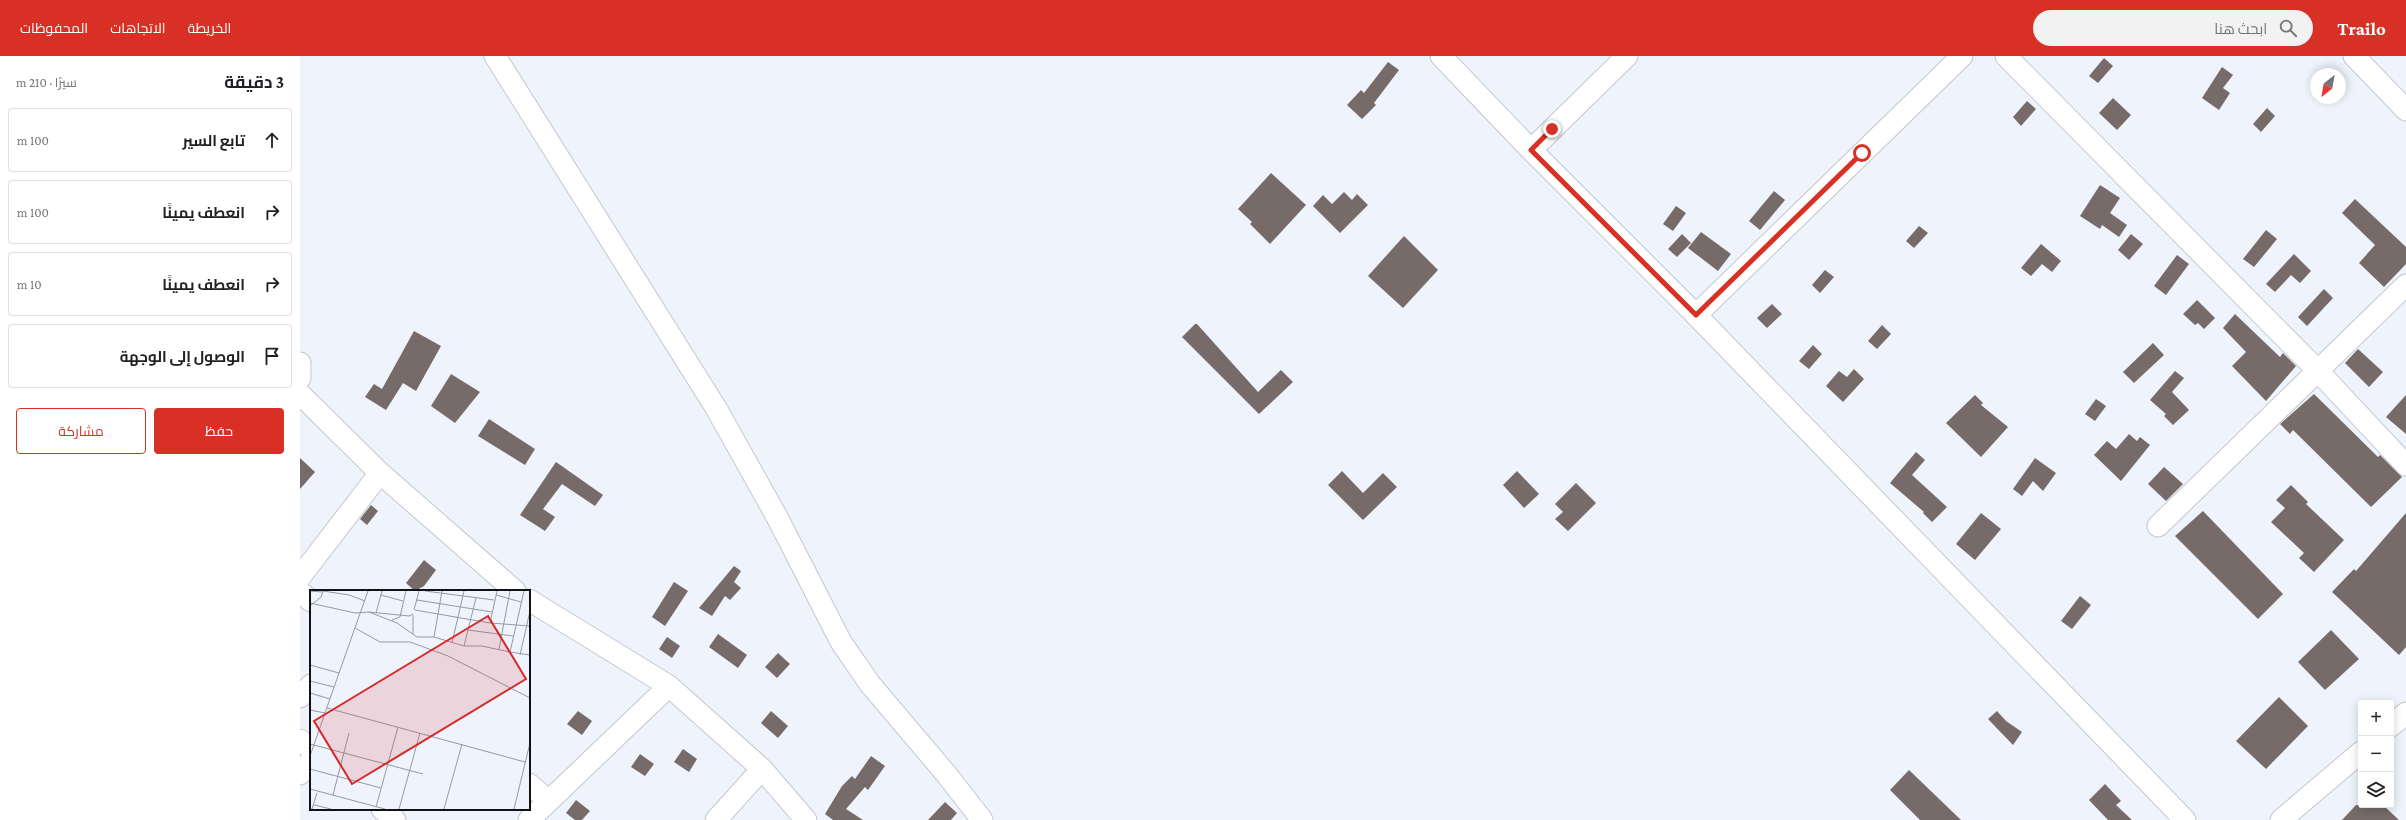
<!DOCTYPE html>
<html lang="ar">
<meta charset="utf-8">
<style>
body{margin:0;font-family:"Crimson Pro",Cairo,serif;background:#f2f2f2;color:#202124;direction:rtl}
.controls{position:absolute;right:12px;bottom:12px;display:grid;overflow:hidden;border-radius:4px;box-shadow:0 2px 10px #0003}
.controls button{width:36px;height:36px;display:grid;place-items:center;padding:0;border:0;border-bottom:1px solid #e0e0e0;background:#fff;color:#202124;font:20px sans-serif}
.compass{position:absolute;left:2010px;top:12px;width:36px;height:36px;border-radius:50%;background:#fff;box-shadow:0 2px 10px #0003;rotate:211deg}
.stop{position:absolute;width:12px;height:12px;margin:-9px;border:3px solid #d93025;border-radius:50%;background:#fff}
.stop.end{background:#d93025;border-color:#fff;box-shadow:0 1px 4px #0008}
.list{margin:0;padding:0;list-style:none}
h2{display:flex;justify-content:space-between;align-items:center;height:52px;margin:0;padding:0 16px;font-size:17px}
h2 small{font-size:13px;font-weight:400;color:#757577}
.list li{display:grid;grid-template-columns:26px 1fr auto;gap:12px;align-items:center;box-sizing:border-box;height:64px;margin:0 8px 8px;padding:0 8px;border:1px solid #e0e0e0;border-radius:4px}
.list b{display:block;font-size:15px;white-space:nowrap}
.list em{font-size:13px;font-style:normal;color:#757577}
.actions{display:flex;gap:8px;padding:12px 16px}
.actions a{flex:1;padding:9px 0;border:1px solid #d93025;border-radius:4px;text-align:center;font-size:14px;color:#d93025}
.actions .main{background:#d93025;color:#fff}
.icon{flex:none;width:22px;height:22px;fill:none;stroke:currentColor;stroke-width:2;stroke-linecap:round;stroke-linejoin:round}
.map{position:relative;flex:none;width:2106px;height:764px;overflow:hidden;direction:ltr}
header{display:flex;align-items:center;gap:24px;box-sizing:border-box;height:56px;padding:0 20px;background:#d93025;color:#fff}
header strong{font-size:19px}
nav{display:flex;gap:22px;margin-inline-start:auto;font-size:14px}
.search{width:280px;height:36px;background:#f2f2f2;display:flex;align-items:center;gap:10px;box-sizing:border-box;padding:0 14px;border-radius:22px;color:#757577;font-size:15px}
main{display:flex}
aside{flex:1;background:#fff}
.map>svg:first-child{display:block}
.building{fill:#766b69}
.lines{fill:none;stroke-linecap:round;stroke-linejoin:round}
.minor-casing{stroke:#c4c7d0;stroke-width:23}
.minor{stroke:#fff;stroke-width:21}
.route{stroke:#d93025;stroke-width:5}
.inset-road{fill:none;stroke:#9699a0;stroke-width:1}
.view{fill:#d62828;fill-opacity:0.15;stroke:#d62828;stroke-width:2}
.inset-edge{fill:none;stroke:#101215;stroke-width:2}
</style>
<header>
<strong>Trailo</strong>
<div class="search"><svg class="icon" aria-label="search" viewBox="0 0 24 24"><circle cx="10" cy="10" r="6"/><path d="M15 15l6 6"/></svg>ابحث هنا</div>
<nav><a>الخريطة</a><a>الاتجاهات</a><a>المحفوظات</a></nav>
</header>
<main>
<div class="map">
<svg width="2106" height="764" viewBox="0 0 2106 764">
<rect width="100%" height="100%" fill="#eff3fc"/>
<g class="building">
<polygon points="1804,2 1813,10 1798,27 1789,20"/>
<polygon points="1088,6 1099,14 1074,47 1076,49 1062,63 1047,49 1061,34 1064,37"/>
<polygon points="1922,11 1933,19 1923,32 1930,37 1919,54 1902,42"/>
<polygon points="1813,42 1831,59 1817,74 1799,57"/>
<polygon points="1727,45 1736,53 1721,70 1713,61"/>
<polygon points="1967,52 1975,60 1961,76 1953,68"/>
<polygon points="971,117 1006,149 970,188 950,168 952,166 938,153"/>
<polygon points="1800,129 1820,142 1810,157 1827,169 1819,181 1802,169 1800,173 1780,160"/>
<polygon points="1474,135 1485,144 1460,174 1449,165"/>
<polygon points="1044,136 1052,144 1057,138 1068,149 1040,177 1013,150 1023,139 1032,148"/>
<polygon points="2055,143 2106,191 2106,208 2084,231 2059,207 2075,189 2042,157"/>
<polygon points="1376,150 1386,157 1373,175 1363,168"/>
<polygon points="1619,170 1628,177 1614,192 1606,185"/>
<polygon points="1966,174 1977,183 1954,211 1943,203"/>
<polygon points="1401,176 1431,198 1418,215 1388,192"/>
<polygon points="1382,178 1391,187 1377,201 1368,193"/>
<polygon points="1831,178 1843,188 1829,204 1818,194"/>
<polygon points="1104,180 1138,214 1103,252 1068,220"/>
<polygon points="1741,188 1761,205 1752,216 1742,208 1731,220 1721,212"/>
<polygon points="1994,198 2011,215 2000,227 1991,219 1975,236 1966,228"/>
<polygon points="1877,199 1889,208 1866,239 1854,230"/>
<polygon points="1525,214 1534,221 1520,237 1512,229"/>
<polygon points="2024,233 2033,242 2007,270 1998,261"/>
<polygon points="1897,244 1915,262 1904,273 1898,267 1895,269 1883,258"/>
<polygon points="1472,248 1482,258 1467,272 1457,262"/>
<polygon points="1935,258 1980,301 1983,297 1996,310 1966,345 1932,310 1946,296 1923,272"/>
<polygon points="895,268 897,268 958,336 981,314 993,326 959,358 882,281"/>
<polygon points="1582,269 1591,278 1577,293 1568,285"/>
<polygon points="114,275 141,290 116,335 103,327 86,354 65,341 74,328 82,333"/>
<polygon points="1853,287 1864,299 1834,327 1823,316"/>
<polygon points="1513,289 1522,298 1509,313 1499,305"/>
<polygon points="2058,293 2083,316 2069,331 2045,307"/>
<polygon points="1554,313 1564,323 1543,346 1526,330 1539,315 1547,321"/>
<polygon points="1875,315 1884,322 1872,336 1889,354 1873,369 1864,360 1866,358 1850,344"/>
<polygon points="151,318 180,336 155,367 131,350"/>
<polygon points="2014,338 2078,401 2080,399 2102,421 2071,451 1993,374 1990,378 1980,368"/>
<polygon points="1675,339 1683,347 1681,349 1708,371 1681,401 1646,367"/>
<polygon points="2106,339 2106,378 2086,361"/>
<polygon points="1796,343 1806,350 1795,365 1785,358"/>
<polygon points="189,363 235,393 225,409 178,380"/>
<polygon points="1829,378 1837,385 1840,381 1850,389 1821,425 1794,399 1807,385 1816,393"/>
<polygon points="1616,396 1625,404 1612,419 1647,451 1632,466 1623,457 1624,456 1590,427"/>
<polygon points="0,402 15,416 0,433"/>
<polygon points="1735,402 1756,417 1743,435 1733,425 1722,440 1713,433"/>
<polygon points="256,406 303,439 295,450 262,428 243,453 255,461 245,475 220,459"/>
<polygon points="1864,411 1883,428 1866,445 1848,428"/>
<polygon points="1042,415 1063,437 1083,417 1097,431 1063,464 1028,429"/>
<polygon points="1217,415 1239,438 1224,452 1203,429"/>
<polygon points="1276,427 1296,447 1268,475 1255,463 1263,456 1255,448"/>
<polygon points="1991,429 2008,446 2006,448 2044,484 2014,516 1999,502 2004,497 1971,466 1985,452 1976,444"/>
<polygon points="71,449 78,455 67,469 60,463"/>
<polygon points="1903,455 1983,538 1958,563 1875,480"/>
<polygon points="1681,457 1701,473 1675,504 1656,488"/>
<polygon points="2106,457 2106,591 2099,599 2032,536 2054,513 2056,515"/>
<polygon points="124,504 136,514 124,530 115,535 106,527"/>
<polygon points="434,510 441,515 434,526 441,532 430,544 425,540 412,560 399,552"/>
<polygon points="374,526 388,535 365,570 352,561"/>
<polygon points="1780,540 1791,549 1772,573 1761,565"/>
<polygon points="2031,574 2059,603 2025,634 1998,606"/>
<polygon points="418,578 447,599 438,612 409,591"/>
<polygon points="367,581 380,590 372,602 359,593"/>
<polygon points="478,597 490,608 477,622 465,611"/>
<polygon points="1979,641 2008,670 1966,713 1936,685"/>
<polygon points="278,655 292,665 282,679 267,668"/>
<polygon points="471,655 488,670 478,682 461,667"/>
<polygon points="1697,655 1706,665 1722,676 1713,689 1688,663"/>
<polygon points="383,693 397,703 389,716 374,706"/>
<polygon points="340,698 354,708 345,720 331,711"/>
<polygon points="571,700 585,710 568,734 565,731 546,753 563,764 533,764 525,758 542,730 552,720 555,723"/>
<polygon points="1609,714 1661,764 1620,764 1590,734"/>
<polygon points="1805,728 1821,745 1816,749 1832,764 1808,764 1789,744"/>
<polygon points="276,744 290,755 282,764 275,764 266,757"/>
<polygon points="645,746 657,757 651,764 628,764"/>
<polygon points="2056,749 2083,749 2099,764 2042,764"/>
</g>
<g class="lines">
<defs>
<g id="minor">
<polyline points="195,0 416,352 477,461 541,586 570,628 647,719 682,764"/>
<polyline points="1141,0 1231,94 1396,259 1885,764"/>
<polyline points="1706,0 2017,314 2106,409"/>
<polyline points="2054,0 2106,54"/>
<polyline points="1231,94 1327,0"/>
<polyline points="1396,259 1662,0"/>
<polyline points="0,307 0,322"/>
<polyline points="0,338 80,417 215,535"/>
<polyline points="1858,470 2106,229"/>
<polyline points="0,521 80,417"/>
<polyline points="0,536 11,545"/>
<polyline points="229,544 369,630 462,713 506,764"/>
<polyline points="0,641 11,629"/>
<polyline points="2091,670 2106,657"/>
<polyline points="0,684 11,693"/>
<polyline points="0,718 11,705"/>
<polyline points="229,728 249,745"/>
<polyline points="82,753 95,764"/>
<polyline points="229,764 369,630"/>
<polyline points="416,764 462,713"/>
<polyline points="1981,764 2061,696"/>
</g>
</defs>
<use href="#minor" class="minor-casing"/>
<use href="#minor" class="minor"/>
</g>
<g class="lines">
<polyline class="route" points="1252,73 1231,94 1396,259 1562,97"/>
</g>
<g transform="translate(10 534)">
<rect width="220" height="220" fill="#eff3fc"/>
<path class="inset-road" d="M0,1L13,2M13,1L39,5L55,11M115,1L184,10M214,1L200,62L220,65M71,5L93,11M186,5L211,12M107,10L182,22M0,13L45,23L59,22L99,26L103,24M0,16L11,7L13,1M104,20L109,1M105,20L180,33L220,36M59,22L87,33L107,47H124L154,56H172L200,62M66,23L72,1M82,30L90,27L96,1M180,33L187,1M45,38L70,52H100L138,66L220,108M158,40L203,46M103,44V25M124,47L132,1M142,53L154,1M154,56L166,8M189,59L200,1M210,65L220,21M0,75L29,83L0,166M29,83L58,1M0,91L24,97M0,103L20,109M17,118L215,172M0,120L15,123M0,154L113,184M0,179L71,198M0,199L75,219M23,205L39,143M4,215L21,219M66,217L88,137M2,219L7,203M89,219L110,143M134,219L152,154M204,219L220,153"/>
<path class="view" d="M178,26L216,89L42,194L4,131Z"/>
<rect width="220" height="220" class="inset-edge"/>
</g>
</svg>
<div class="controls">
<button>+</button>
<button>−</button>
<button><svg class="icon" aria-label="layers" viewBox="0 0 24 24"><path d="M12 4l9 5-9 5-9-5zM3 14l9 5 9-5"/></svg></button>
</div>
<svg class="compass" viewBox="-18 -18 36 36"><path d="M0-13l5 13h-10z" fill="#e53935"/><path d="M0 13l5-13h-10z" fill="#757577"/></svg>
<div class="stop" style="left:1562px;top:97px"></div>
<div class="stop end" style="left:1252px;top:73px"></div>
</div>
<aside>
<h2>3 دقيقة<small>سيرًا · 210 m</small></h2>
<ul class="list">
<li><svg class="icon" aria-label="ahead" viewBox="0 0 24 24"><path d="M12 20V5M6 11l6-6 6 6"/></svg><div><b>تابع السير</b></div><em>100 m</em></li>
<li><svg class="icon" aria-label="right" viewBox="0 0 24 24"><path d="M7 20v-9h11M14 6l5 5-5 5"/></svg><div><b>انعطف يمينًا</b></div><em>100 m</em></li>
<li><svg class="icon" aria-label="right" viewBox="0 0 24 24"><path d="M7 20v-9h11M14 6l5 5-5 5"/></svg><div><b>انعطف يمينًا</b></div><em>10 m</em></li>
<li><svg class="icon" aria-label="arrive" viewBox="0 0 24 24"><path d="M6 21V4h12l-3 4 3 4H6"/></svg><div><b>الوصول إلى الوجهة</b></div></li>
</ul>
<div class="actions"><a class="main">حفظ</a><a>مشاركة</a></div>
</aside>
</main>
